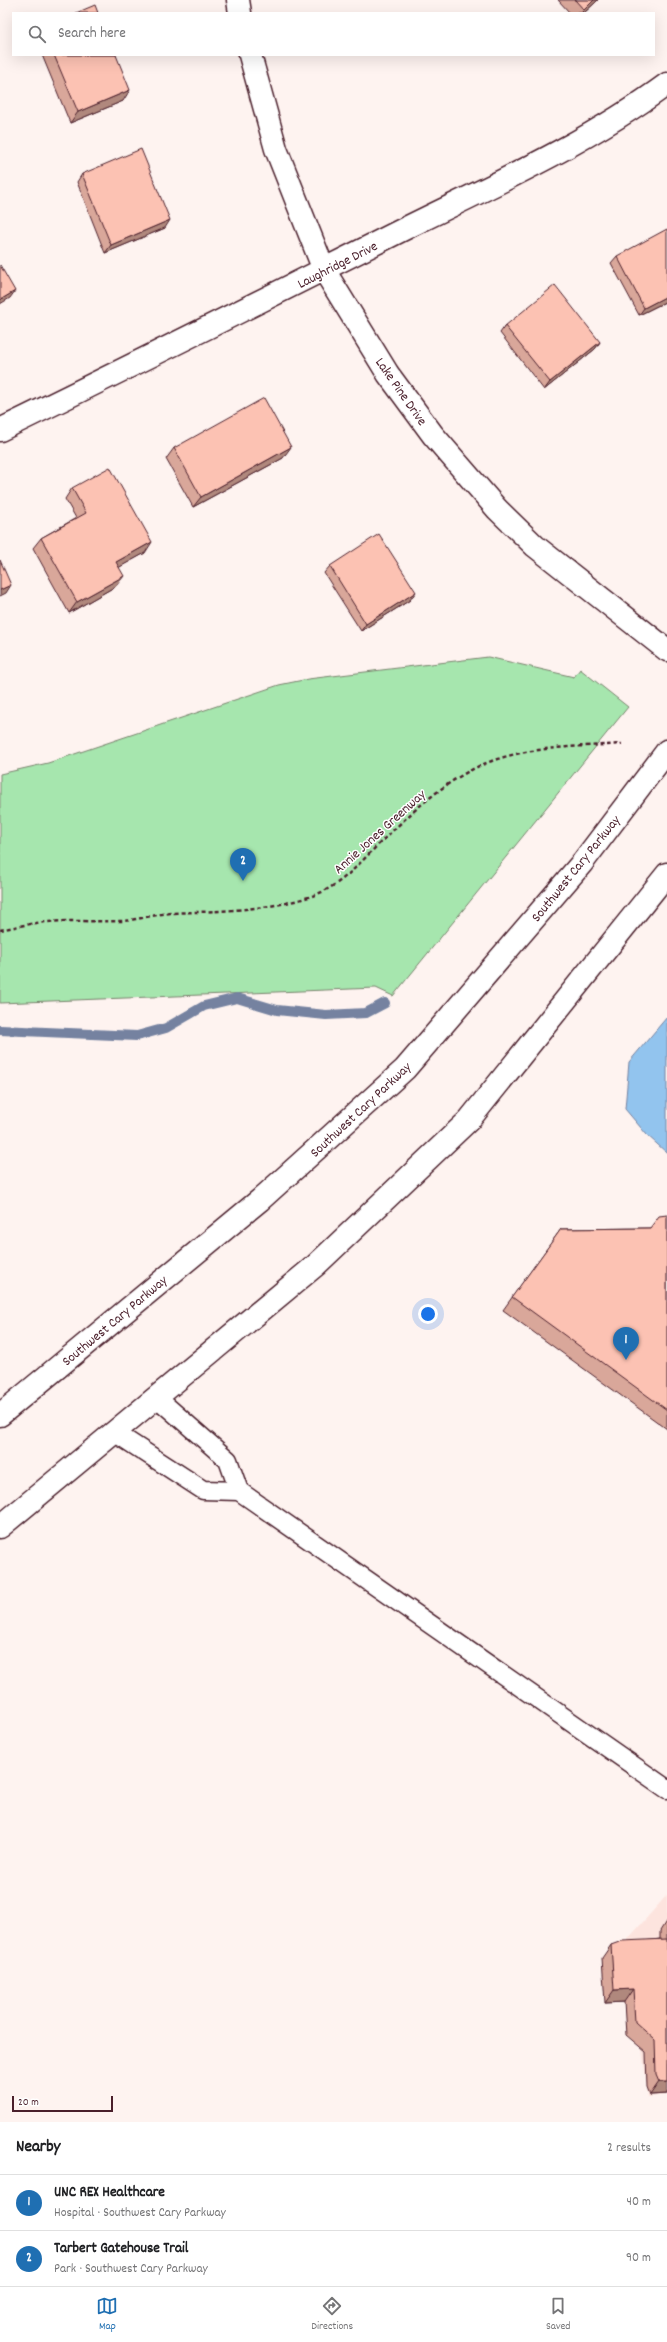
<!DOCTYPE html>
<meta charset="utf-8">
<style>
body{margin:0;font-family:Dekko,sans-serif;background:#f2f2f2;color:#202124}
.scale{position:absolute;left:12px;bottom:10px;width:101px;box-sizing:border-box;padding-left:4px;border:2px solid #4a1f2b;border-top:0;font-size:11px;line-height:14px;white-space:nowrap;color:#4a1f2b;-webkit-text-stroke:3px #fff;paint-order:stroke}
.you{position:absolute;left:428px;top:1314px;width:14px;height:14px;margin:-10px;border:3px solid #fff;border-radius:50%;background:#1a73e8;box-shadow:0 0 0 6px #1a73e833}
.badge{display:grid;place-items:center;width:26px;height:26px;border-radius:50%;background:#1f6fb2;color:#fff;font-size:13px;font-weight:700}
.pin{position:absolute;translate:-50% -33px;filter:drop-shadow(0 1px 2px #0008)}
.pin::after{content:'';position:absolute;top:21px;width:14px;height:12px;background:inherit;clip-path:polygon(0 0,100% 0,50% 100%)}
.list{margin:0;padding:0;list-style:none}
h2{display:flex;justify-content:space-between;align-items:center;height:52px;margin:0;padding:0 16px;font-size:17px}
h2 small{font-size:13px;font-weight:400;color:#757577}
.list li{display:grid;grid-template-columns:26px 1fr auto;gap:12px;align-items:center;box-sizing:border-box;height:56px;padding:0 16px;border-top:1px solid #e0e0e0}
.list b{display:block;font-size:15px;white-space:nowrap}
.list p{margin:0;font-size:13px;white-space:nowrap;color:#757577}
.list em{font-size:13px;font-style:normal;color:#757577}
.icon{flex:none;width:22px;height:22px;fill:none;stroke:currentColor;stroke-width:2;stroke-linecap:round;stroke-linejoin:round}
.map{position:relative;flex:none;width:667px;height:2122px;overflow:hidden}
.search{position:absolute;background:#fff;box-shadow:0 4px 16px #0002;left:12px;right:12px;top:12px;height:44px;display:flex;align-items:center;gap:10px;box-sizing:border-box;padding:0 14px;border-radius:0px;color:#757577;font-size:15px}
.sheet{height:164px;background:#fff}
nav{display:flex;justify-content:space-around;align-items:center;box-sizing:border-box;height:56px;border-top:1px solid #e0e0e0;background:#fff;font-size:11px;color:#757577}
nav a{display:grid;justify-items:center;gap:2px}
nav .on{color:#1f6fb2}
.map>svg:first-child{display:block}
.built{fill:#fde4de}
.green{fill:#a6e6ae;stroke:#78826c}
.water{fill:#92c4ee;stroke:#7582a0}
.lines{fill:none;stroke-linecap:round;stroke-linejoin:round}
.stream{stroke:#7582a0;stroke-width:10}
.service-casing{stroke:#4a1f2b;stroke-width:21}
.minor-casing{stroke:#4a1f2b;stroke-width:25}
.tertiary-casing{stroke:#4a1f2b;stroke-width:25}
.primary-casing{stroke:#4a1f2b;stroke-width:25}
.path{stroke:#4a1f2b;stroke-width:2.5;stroke-dasharray:4 3;stroke-linecap:butt}
.service{stroke:#fff;stroke-width:18}
.minor{stroke:#fff;stroke-width:22}
.tertiary{stroke:#fff;stroke-width:22}
.primary{stroke:#fff;stroke-width:22}
.wall{fill:#d9a79a;stroke:#4a1f2b}
.shaded-wall{fill:#b0887d;stroke:#4a1f2b}
.building{fill:#fcc2b3;stroke:#4a1f2b}
.labels{text-anchor:middle;stroke-width:3;stroke-linejoin:round;paint-order:stroke}
.street-label{font-size:14px;fill:#4a1f2b;stroke:#fff}
</style>
<div class="map">
<svg width="667" height="2122" viewBox="0 0 667 2122">
<rect width="100%" height="100%" fill="#fef3f0"/>
<filter id="ink" filterUnits="userSpaceOnUse"><feTurbulence type="fractalNoise" baseFrequency=".025" numOctaves="2"/><feDisplacementMap in="SourceGraphic" scale="8" xChannelSelector="R" yChannelSelector="G"/><feConvolveMatrix kernelMatrix="1 2 1 2 8 2 1 2 1" color-interpolation-filters="sRGB"/></filter>
<g filter="url(#ink)">
<polygon class="built" points="667,1895 667,2095 648,2097 628,1939"/>
<polygon class="green" points="488,657 574,677 580,669 628,707 393,996 376,988 0,1003 0,774 48,763 279,685 308,679"/>
<polygon class="water" points="667,1017 667,1153 647,1135 625,1109 629,1062"/>
<g class="lines">
<polyline class="stream" points="0,1030 137,1036 166,1028 204,1006 237,998 277,1010 326,1015 366,1013 385,1003"/>
<defs>
<g id="service">
<polyline points="156,1397 228,1460 239,1491"/>
<polyline points="114,1432 203,1490 239,1491 667,1789"/>
</g>
<path id="minor" d="M0,430C136,364 271,296 406,228C495,184 587,143 667,84"/>
<g id="tertiary">
<polyline points="238,0 240,13"/>
<polyline points="250,55 276,149 324,270 388,374 433,435 497,509 535,546 667,650"/>
</g>
<g id="primary">
<polyline points="0,1415 260,1200 405,1069 582,863 667,751"/>
<polyline points="0,1527 316,1265 469,1120 667,874"/>
</g>
</defs>
<use href="#service" class="service-casing"/>
<use href="#minor" class="minor-casing"/>
<use href="#tertiary" class="tertiary-casing"/>
<use href="#primary" class="primary-casing"/>
<path class="path" d="M0,930C15,927 31,923 47,922C71,920 96,922 121,921C138,920 155,914 171,913C219,911 266,911 312,896C342,886 361,861 383,840C413,811 449,777 489,762C531,746 578,747 622,744"/>
<use href="#service" class="service"/>
<use href="#minor" class="minor"/>
<use href="#tertiary" class="tertiary"/>
<use href="#primary" class="primary"/>
</g>
<g class="wall">
<polygon points="558,0 598,0 584,13 570,13"/>
<polygon points="42,55 116,55 123,101 70,123"/>
<polygon points="82,174 165,228 105,253 77,182"/>
<polygon points="617,256 667,301 639,315 611,263"/>
<polygon points="505,326 600,342 595,349 544,390 500,333"/>
<polygon points="174,448 283,458 193,507 166,459"/>
<polygon points="72,488 145,553 119,567 116,586 69,613 33,548 41,538 76,518 65,499"/>
<polygon points="330,566 410,600 361,631 324,573"/>
<polygon points="667,1215 667,1429 503,1310 561,1229 650,1228"/>
<polygon points="667,1920 667,2094 650,2095 647,2087 646,2052 626,2035 624,2002 605,2003 602,1958 611,1945 660,1939 660,1931"/>
</g>
<g class="shaded-wall">
<polygon points="594,0 598,0 584,13 581,13"/>
<polygon points="130,90 123,101 70,123 78,112"/>
<polygon points="170,220 165,228 105,253 111,245"/>
<polygon points="15,291 10,298 0,304 0,300"/>
<polygon points="667,296 667,301 639,315 644,308"/>
<polygon points="600,342 595,349 544,390 550,382"/>
<polygon points="291,447 283,458 193,507 201,497"/>
<polygon points="152,542 145,553 109,573 116,562"/>
<polygon points="124,576 116,586 69,613 77,602"/>
<polygon points="11,585 6,593 0,596 0,590"/>
<polygon points="416,592 410,600 361,631 366,624"/>
<polygon points="633,1989 624,2002 605,2003 614,1990"/>
<polygon points="659,2082 667,2082 667,2094 650,2095"/>
</g>
<g class="building">
<polygon points="575,0 594,0 584,10"/>
<polygon points="95,5 98,13 76,13"/>
<polygon points="54,55 116,55 130,90 78,112"/>
<polygon points="141,149 170,220 111,245 82,174"/>
<polygon points="667,229 667,296 644,308 617,256"/>
<polygon points="0,265 15,291 0,300"/>
<polygon points="555,285 600,342 550,382 505,326"/>
<polygon points="264,398 291,447 201,497 174,448"/>
<polygon points="110,467 152,542 116,562 124,576 77,602 41,538 86,513 72,488"/>
<polygon points="379,534 416,592 366,624 330,566"/>
<polygon points="0,560 11,585 0,590"/>
<polygon points="667,1215 667,1410 512,1297 561,1229 650,1228 659,1216"/>
<polygon points="667,1939 667,2082 659,2082 656,2075 655,2040 635,2022 633,1989 614,1990 611,1945 622,1941"/>
</g>
</g>
<g class="labels">
<g class="street-label">
<text transform="translate(337 264) rotate(-27)" y="5">Laughridge Drive</text>
<text transform="translate(402 391) rotate(55)" y="5">Lake Pine Drive</text>
<text transform="translate(379 831) rotate(-42)" y="5">Annie Jones Greenway</text>
<text transform="translate(575 868) rotate(-51)" y="5">Southwest Cary Parkway</text>
<text transform="translate(360 1109) rotate(-43)" y="5">Southwest Cary Parkway</text>
<text transform="translate(114 1320) rotate(-40)" y="5">Southwest Cary Parkway</text>
</g>
</g>
</svg>
<div class="scale">20 m</div>
<div class="you"></div>
<div class="pin badge" style="left:626px;top:1360px">1</div>
<div class="pin badge" style="left:243px;top:881px">2</div>
<div class="search"><svg class="icon" aria-label="search" viewBox="0 0 24 24"><circle cx="10" cy="10" r="6"/><path d="M15 15l6 6"/></svg>Search here</div>
</div>
<section class="sheet">
<h2>Nearby<small>2 results</small></h2>
<ul class="list">
<li><span class="badge">1</span><div><b>UNC REX Healthcare</b><p>Hospital · Southwest Cary Parkway</p></div><em>40 m</em></li>
<li><span class="badge">2</span><div><b>Tarbert Gatehouse Trail</b><p>Park · Southwest Cary Parkway</p></div><em>90 m</em></li>
</ul>
</section>
<nav>
<a class="on"><svg class="icon" aria-label="map" viewBox="0 0 24 24"><path d="M3 6l6-2 6 2 6-2v14l-6 2-6-2-6 2zM9 4v14M15 6v14"/></svg>Map</a>
<a><svg class="icon" aria-label="directions" viewBox="0 0 24 24"><path d="M12 3l9 9-9 9-9-9zM9 14v-3h6M13 9l2 2-2 2"/></svg>Directions</a>
<a><svg class="icon" aria-label="saved" viewBox="0 0 24 24"><path d="M7 4h10v16l-5-4-5 4z"/></svg>Saved</a>
</nav>
